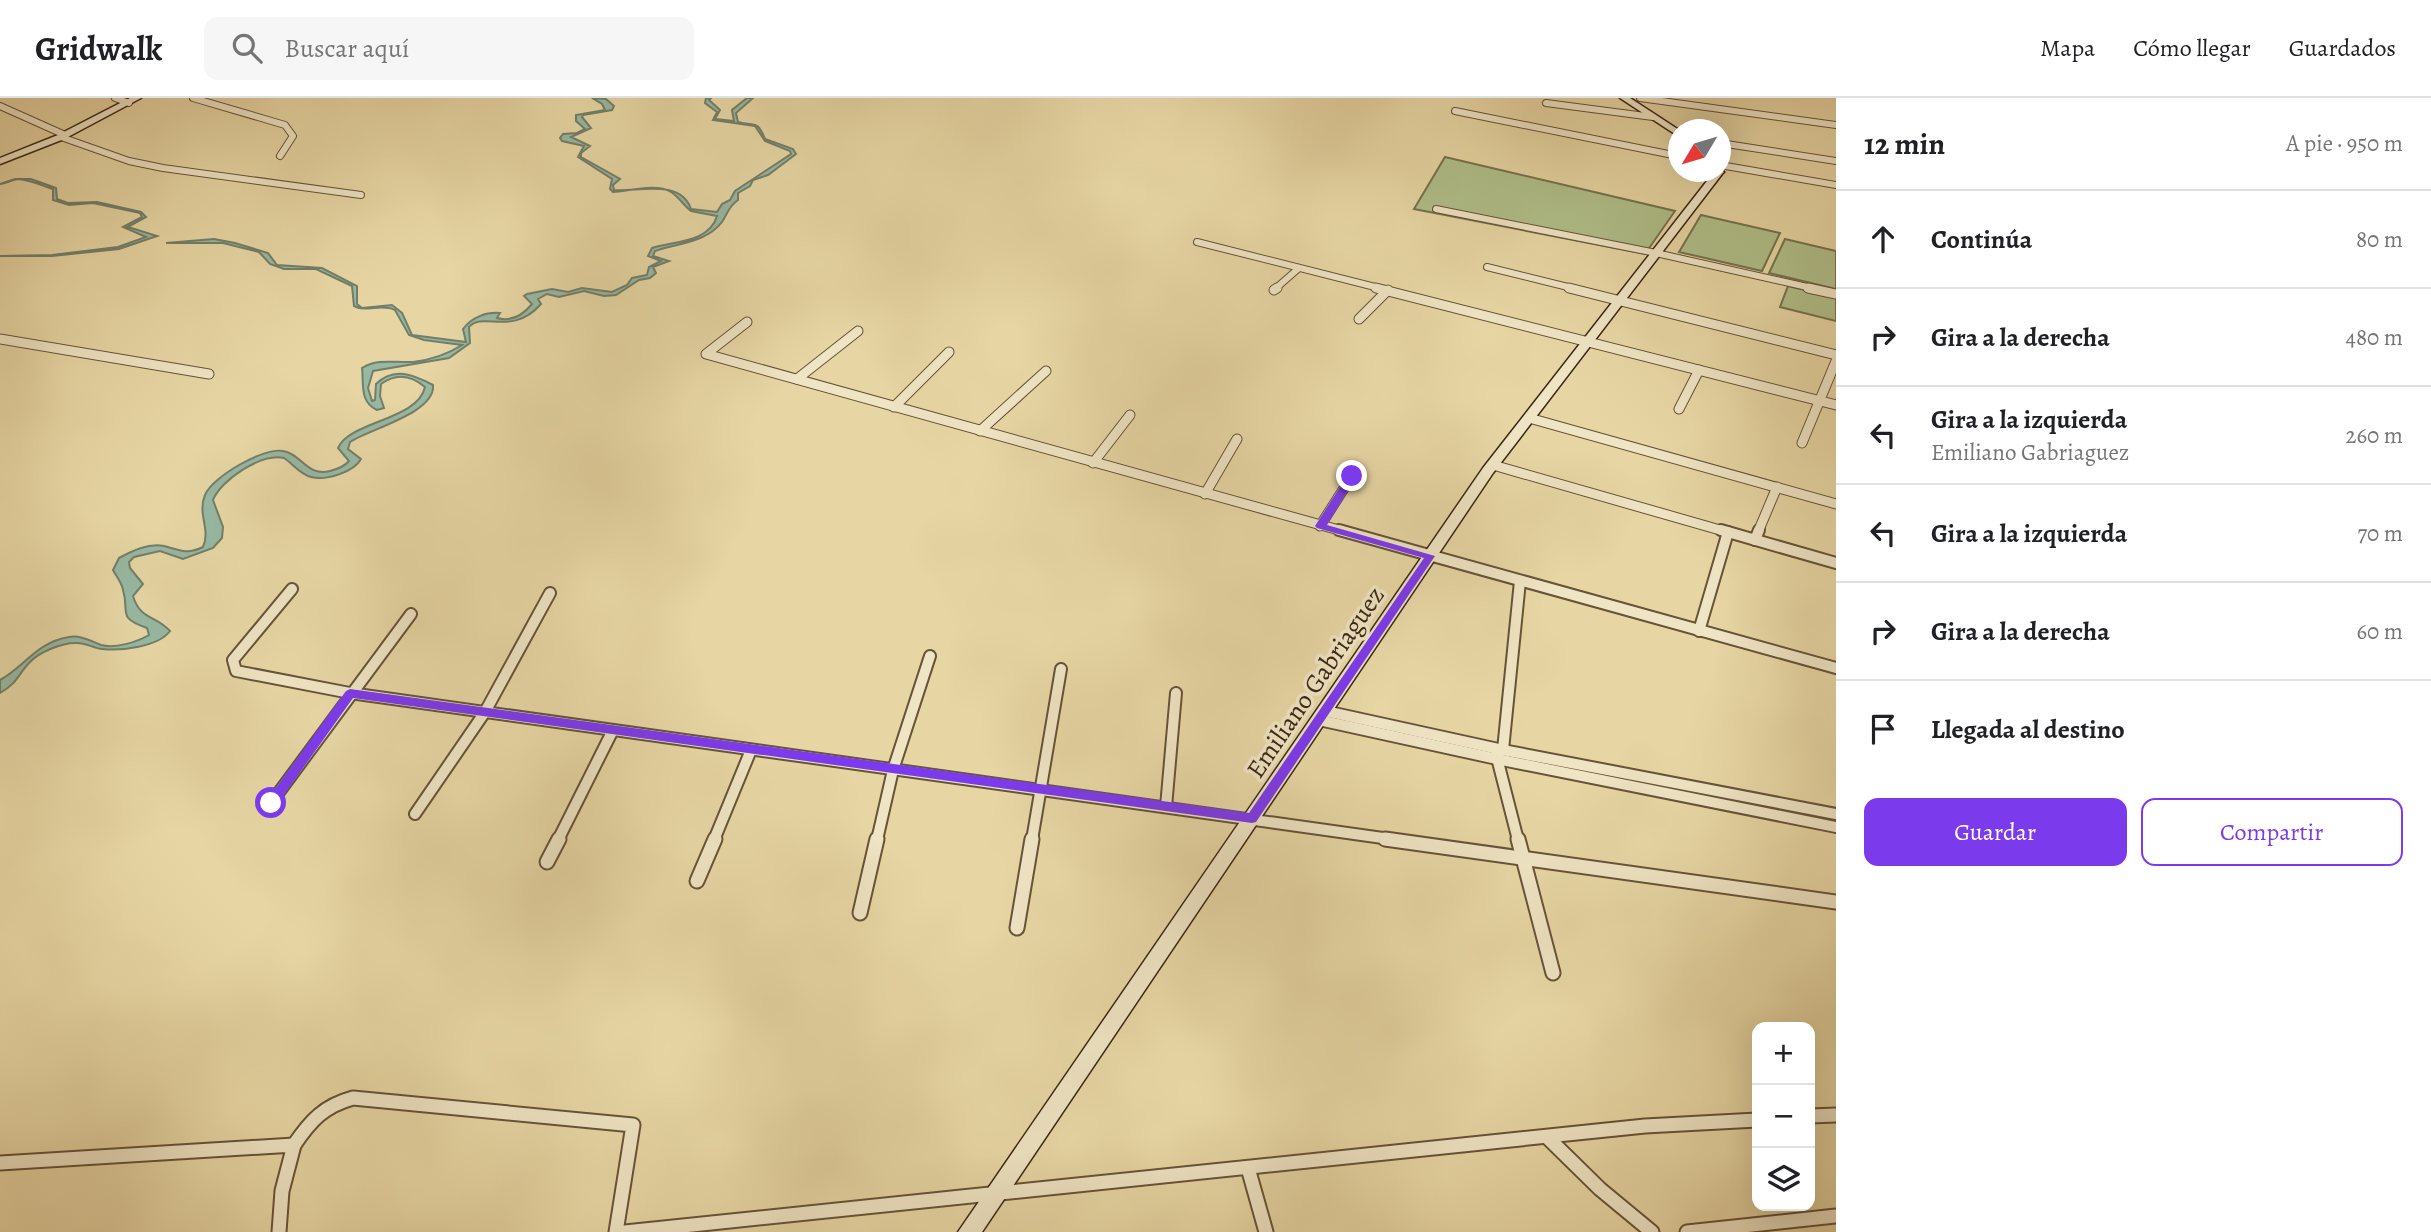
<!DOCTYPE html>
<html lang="es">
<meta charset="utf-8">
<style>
body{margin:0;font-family:Alegreya,serif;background:#f6f6f6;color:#202124}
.controls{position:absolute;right:21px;bottom:21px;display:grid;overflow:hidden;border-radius:14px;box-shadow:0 7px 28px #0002}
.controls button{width:63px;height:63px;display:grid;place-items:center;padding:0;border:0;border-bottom:2px solid #e0e0e0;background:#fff;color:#202124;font:35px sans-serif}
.compass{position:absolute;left:1668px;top:21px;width:63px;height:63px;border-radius:50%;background:#fff;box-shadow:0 7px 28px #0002;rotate:232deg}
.stop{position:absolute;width:21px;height:21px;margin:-16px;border:5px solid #7c3aed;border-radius:50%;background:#fff}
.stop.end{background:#7c3aed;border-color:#fff;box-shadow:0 2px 7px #0008}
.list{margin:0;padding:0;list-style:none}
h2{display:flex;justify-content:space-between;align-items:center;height:91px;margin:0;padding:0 28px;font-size:30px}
h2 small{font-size:23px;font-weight:400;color:#757577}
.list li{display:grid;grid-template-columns:46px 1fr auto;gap:21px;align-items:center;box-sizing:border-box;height:98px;padding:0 28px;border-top:2px solid #e0e0e0}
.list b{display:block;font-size:26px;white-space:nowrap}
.list p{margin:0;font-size:23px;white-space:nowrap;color:#757577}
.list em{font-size:23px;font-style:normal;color:#757577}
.actions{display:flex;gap:14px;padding:21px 28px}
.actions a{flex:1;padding:16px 0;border:2px solid #7c3aed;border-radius:14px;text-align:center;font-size:24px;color:#7c3aed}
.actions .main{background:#7c3aed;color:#fff}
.icon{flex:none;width:38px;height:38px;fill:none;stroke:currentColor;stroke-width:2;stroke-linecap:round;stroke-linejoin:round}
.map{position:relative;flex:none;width:1836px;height:1134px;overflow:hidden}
header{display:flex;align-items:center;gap:42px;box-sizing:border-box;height:98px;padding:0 35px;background:#fff;border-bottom:2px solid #e0e0e0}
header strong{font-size:33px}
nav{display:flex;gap:38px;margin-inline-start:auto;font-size:24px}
.search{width:490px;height:63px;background:#f6f6f6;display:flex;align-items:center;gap:18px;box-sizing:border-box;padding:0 24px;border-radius:14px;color:#757577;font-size:26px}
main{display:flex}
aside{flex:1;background:#fff}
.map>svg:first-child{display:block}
.green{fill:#b0bf8a;stroke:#76734f;stroke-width:2}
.water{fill:#97b9a3;stroke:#727f6a;stroke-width:2}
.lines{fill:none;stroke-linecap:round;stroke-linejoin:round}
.street-far3-casing{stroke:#665338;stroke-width:8}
.street-far2-casing{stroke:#665338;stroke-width:11}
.street-far1-casing{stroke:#665338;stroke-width:14}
.street-casing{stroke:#665338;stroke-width:17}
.secondary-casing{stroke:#3b2714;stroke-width:3}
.street-far3{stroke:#efe4c4;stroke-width:6}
.street-far2{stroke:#efe4c4;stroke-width:9}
.street-far1{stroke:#efe4c4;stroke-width:10}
.street{stroke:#efe4c4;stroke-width:13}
.secondary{fill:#efe4c4;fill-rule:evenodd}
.route{fill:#7c3aed}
.labels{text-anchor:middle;stroke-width:7;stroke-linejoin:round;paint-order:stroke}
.street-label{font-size:26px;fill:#3b2714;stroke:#efe4c4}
</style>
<header>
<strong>Gridwalk</strong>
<div class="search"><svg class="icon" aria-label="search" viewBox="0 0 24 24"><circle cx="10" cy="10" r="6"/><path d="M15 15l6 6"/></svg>Buscar aquí</div>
<nav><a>Mapa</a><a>Cómo llegar</a><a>Guardados</a></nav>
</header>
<main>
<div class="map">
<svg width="1836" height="1134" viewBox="0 0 1836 1134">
<rect width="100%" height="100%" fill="#e7d6a4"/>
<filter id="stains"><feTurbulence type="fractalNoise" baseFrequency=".00286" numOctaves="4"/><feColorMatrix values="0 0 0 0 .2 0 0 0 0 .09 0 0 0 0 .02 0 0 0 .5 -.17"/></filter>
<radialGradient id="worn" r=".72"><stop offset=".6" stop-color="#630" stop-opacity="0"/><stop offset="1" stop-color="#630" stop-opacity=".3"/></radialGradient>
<g class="green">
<polygon points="1445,59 1675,113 1645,156 1414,111"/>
<polygon points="1701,117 1780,135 1762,173 1679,154"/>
<polygon points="1785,141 1836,153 1836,191 1769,175"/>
<polygon points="1788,188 1836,199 1836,223 1780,209"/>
</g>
<g class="water">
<path d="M592,0L606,1L614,8L612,12L583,17L582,19L591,30L571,39L590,48L581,55V59L620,81L613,87L614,92C638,94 680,80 691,111L717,114L722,106L730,102L735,93L791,56L790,53L765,43L755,28L713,22L717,14L705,5L706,0H711L709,2L720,12L715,21L734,23L732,12L747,0H753L736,15L738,24C755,29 757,21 765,41L793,51L796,56L768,77L753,82L750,88L738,95V102C728,109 728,115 722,124C706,145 677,145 655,153L653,158L669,163L653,169L656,175L650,180L639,182L616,197L604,198L584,193L559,199L547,196L538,201L541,206C512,239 483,213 469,229L470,245L449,260L373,273L368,290L372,303L375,302L376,286C394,268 414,277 433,287C436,315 369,331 350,344L348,351L361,361C354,374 326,383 311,379C300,376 293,366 284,360C261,355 221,382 213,402L223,429L222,440L213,450L183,461L160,453L134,459L129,464L130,470L143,486L133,498C140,522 156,517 170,533C158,549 121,553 102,551C93,550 85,544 75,545C62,545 39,554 30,564C18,576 18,585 0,595V582C24,569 37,544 69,539C80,537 91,543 101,547C115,551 137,544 149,537L147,530C116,519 130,515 123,492C122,485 116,478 113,472L119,460C132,453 148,445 164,448C179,452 187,457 203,449C211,431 197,416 205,397C212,379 264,349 283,353C302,356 307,379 330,373C338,371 344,369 349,363L338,350C350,323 418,322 425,289C411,277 396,275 381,286L380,298L384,310L377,312C359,304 364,285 362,270C379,260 394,265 413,264C429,262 448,256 462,247L424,242L409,237L395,212C381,205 367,215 354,208L352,188L316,171H284L270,166L259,154L223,145H166L214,141L235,145L268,155L277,167L322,170L357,188V206L362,210L392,207L402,215L412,237L466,244L463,231C472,219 486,214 500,215L497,220C511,224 523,217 532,206L524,198L527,196L552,191L568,194L582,190L612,194L627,187L632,180L647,177L649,169L661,163L648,158L652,150C673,143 709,145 717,118L691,113C684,108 680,100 671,94C657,85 629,93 613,94L610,91L612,81L578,59L584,48L562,43L560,40L563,36L577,35L585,31L576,23V17L605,12L602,6Z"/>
<path d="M15,81H31L56,90L57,101L68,105L97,104L141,114L146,119L128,129L157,138L119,151L52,158H0L52,157L118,149L146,139L123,129L142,119L140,115L93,105L69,107L53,102V91C43,88 28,81 18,81C12,82 6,85 0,86Z"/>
</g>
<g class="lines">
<defs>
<g id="street-far3">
<polyline points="115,0 129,5"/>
<polyline points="193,0 285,27 293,38 280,58"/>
<polyline points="1640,0 1836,27"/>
<polyline points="1546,5 1653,19"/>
<polyline points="0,8 65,37"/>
<polyline points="1455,13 1678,58"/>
<polyline points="61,39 129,63 163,70 361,97"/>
<polyline points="1720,45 1836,63"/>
<polyline points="1720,67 1836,87"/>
<polyline points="1436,111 1656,155 1816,191"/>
<polyline points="1197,144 1383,191"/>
<polyline points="1487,169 1576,191"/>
<polyline points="1275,191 1299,170"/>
</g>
<g id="street-far2">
<polyline points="1376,190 1836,307"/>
<polyline points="1569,190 1836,257"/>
<polyline points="1808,190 1836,196"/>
<polyline points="1274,192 1277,190"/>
<polyline points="1359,221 1388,192"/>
<polyline points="747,224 706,256 1346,434"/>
<polyline points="0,241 209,276"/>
<polyline points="797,281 858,233"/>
<polyline points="894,309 949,254"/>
<polyline points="1679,311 1699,272"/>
<polyline points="1529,320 1836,406"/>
<polyline points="980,333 1046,273"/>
<polyline points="1802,345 1836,263"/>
<polyline points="1093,365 1130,317"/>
<polyline points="1493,367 1727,434"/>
<polyline points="1205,396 1237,341"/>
<polyline points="1320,428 1352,378"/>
<polyline points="1758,434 1777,389"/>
</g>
<g id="street-far1">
<polyline points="1339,432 1836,570"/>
<polyline points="1721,432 1836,465"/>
<polyline points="1755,442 1759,432"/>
<polyline points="292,491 233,562 236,573 350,595 1397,742"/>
<polyline points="1699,533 1728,434"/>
<polyline points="1325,613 1503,652 1836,716"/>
<polyline points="1319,622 1497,661 1836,729"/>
<polyline points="1503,652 1520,483"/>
<polyline points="1496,656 1518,742"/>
<polyline points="271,705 411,516"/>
<polyline points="1166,709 1176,595"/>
<polyline points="415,716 485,614 550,495"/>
<polyline points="558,742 613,632"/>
<polyline points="714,742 751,652"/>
<polyline points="877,742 893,672 930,558"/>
<polyline points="1032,742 1061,571"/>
</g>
<g id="street">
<polyline points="1385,741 1836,804"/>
<polyline points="1518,741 1553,875"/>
<polyline points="547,764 559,741"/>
<polyline points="697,783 715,741"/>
<polyline points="860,815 877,741"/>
<polyline points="1017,830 1032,741"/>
<polyline points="1810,1018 1836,1017"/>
<polyline points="1548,1040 1600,1091 1652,1134"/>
<path d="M294,1047C311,1022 324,1008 353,1000L633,1027L616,1134"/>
<polyline points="0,1065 294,1047 282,1093 279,1134"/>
<polyline points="1248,1070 1266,1134"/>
<polyline points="625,1134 1645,1028 1757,1022"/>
<polyline points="1687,1134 1836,1118"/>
</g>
<g id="secondary">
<polygon points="130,0 141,0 64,41 0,66 0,60 58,37"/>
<polygon points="1620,0 1630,0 1679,32 1678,38"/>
<polygon points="1720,71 1724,74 1722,76 1493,375 982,1134 958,1134 1483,370 1714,74"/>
</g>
</defs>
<use href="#street-far3" class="street-far3-casing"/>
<use href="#street-far2" class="street-far2-casing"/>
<use href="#street-far1" class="street-far1-casing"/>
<use href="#street" class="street-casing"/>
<use href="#secondary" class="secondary-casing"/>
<use href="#street-far3" class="street-far3"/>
<use href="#street-far2" class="street-far2"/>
<use href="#street-far1" class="street-far1"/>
<use href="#street" class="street"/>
<use href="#secondary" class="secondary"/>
</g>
<polygon class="route" points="1352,375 1357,378 1327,427 1435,458 1256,724 1252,725 353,600 276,708 267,708 265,705 346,593 350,591 1249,715 1424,460 1317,430 1315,428 1347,378"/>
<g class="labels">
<g class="street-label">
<text transform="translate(1315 584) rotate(-56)" y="9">Emiliano Gabriaguez</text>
</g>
</g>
<rect width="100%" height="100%" filter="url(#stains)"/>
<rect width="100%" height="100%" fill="url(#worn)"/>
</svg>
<div class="controls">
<button>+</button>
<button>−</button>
<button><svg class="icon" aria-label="layers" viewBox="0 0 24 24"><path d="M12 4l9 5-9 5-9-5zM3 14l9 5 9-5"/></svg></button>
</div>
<svg class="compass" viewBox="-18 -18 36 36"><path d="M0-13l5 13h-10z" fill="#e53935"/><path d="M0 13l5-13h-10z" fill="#757577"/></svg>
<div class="stop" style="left:271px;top:705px"></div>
<div class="stop end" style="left:1352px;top:378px"></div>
</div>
<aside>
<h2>12 min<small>A pie · 950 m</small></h2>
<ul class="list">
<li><svg class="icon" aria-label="ahead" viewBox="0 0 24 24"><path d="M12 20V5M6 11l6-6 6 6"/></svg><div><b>Continúa</b></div><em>80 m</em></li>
<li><svg class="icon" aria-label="right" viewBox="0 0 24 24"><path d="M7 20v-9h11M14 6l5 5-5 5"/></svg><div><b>Gira a la derecha</b></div><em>480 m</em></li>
<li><svg class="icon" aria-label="left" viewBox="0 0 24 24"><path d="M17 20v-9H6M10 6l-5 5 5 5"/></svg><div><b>Gira a la izquierda</b><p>Emiliano Gabriaguez</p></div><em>260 m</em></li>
<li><svg class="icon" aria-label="left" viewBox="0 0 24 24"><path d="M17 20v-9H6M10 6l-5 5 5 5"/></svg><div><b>Gira a la izquierda</b></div><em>70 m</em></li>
<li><svg class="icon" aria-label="right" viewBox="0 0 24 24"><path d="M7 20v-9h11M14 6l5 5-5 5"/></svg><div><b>Gira a la derecha</b></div><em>60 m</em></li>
<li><svg class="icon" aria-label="arrive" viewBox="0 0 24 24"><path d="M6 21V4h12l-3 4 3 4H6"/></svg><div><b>Llegada al destino</b></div></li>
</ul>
<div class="actions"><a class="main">Guardar</a><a>Compartir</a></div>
</aside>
</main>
